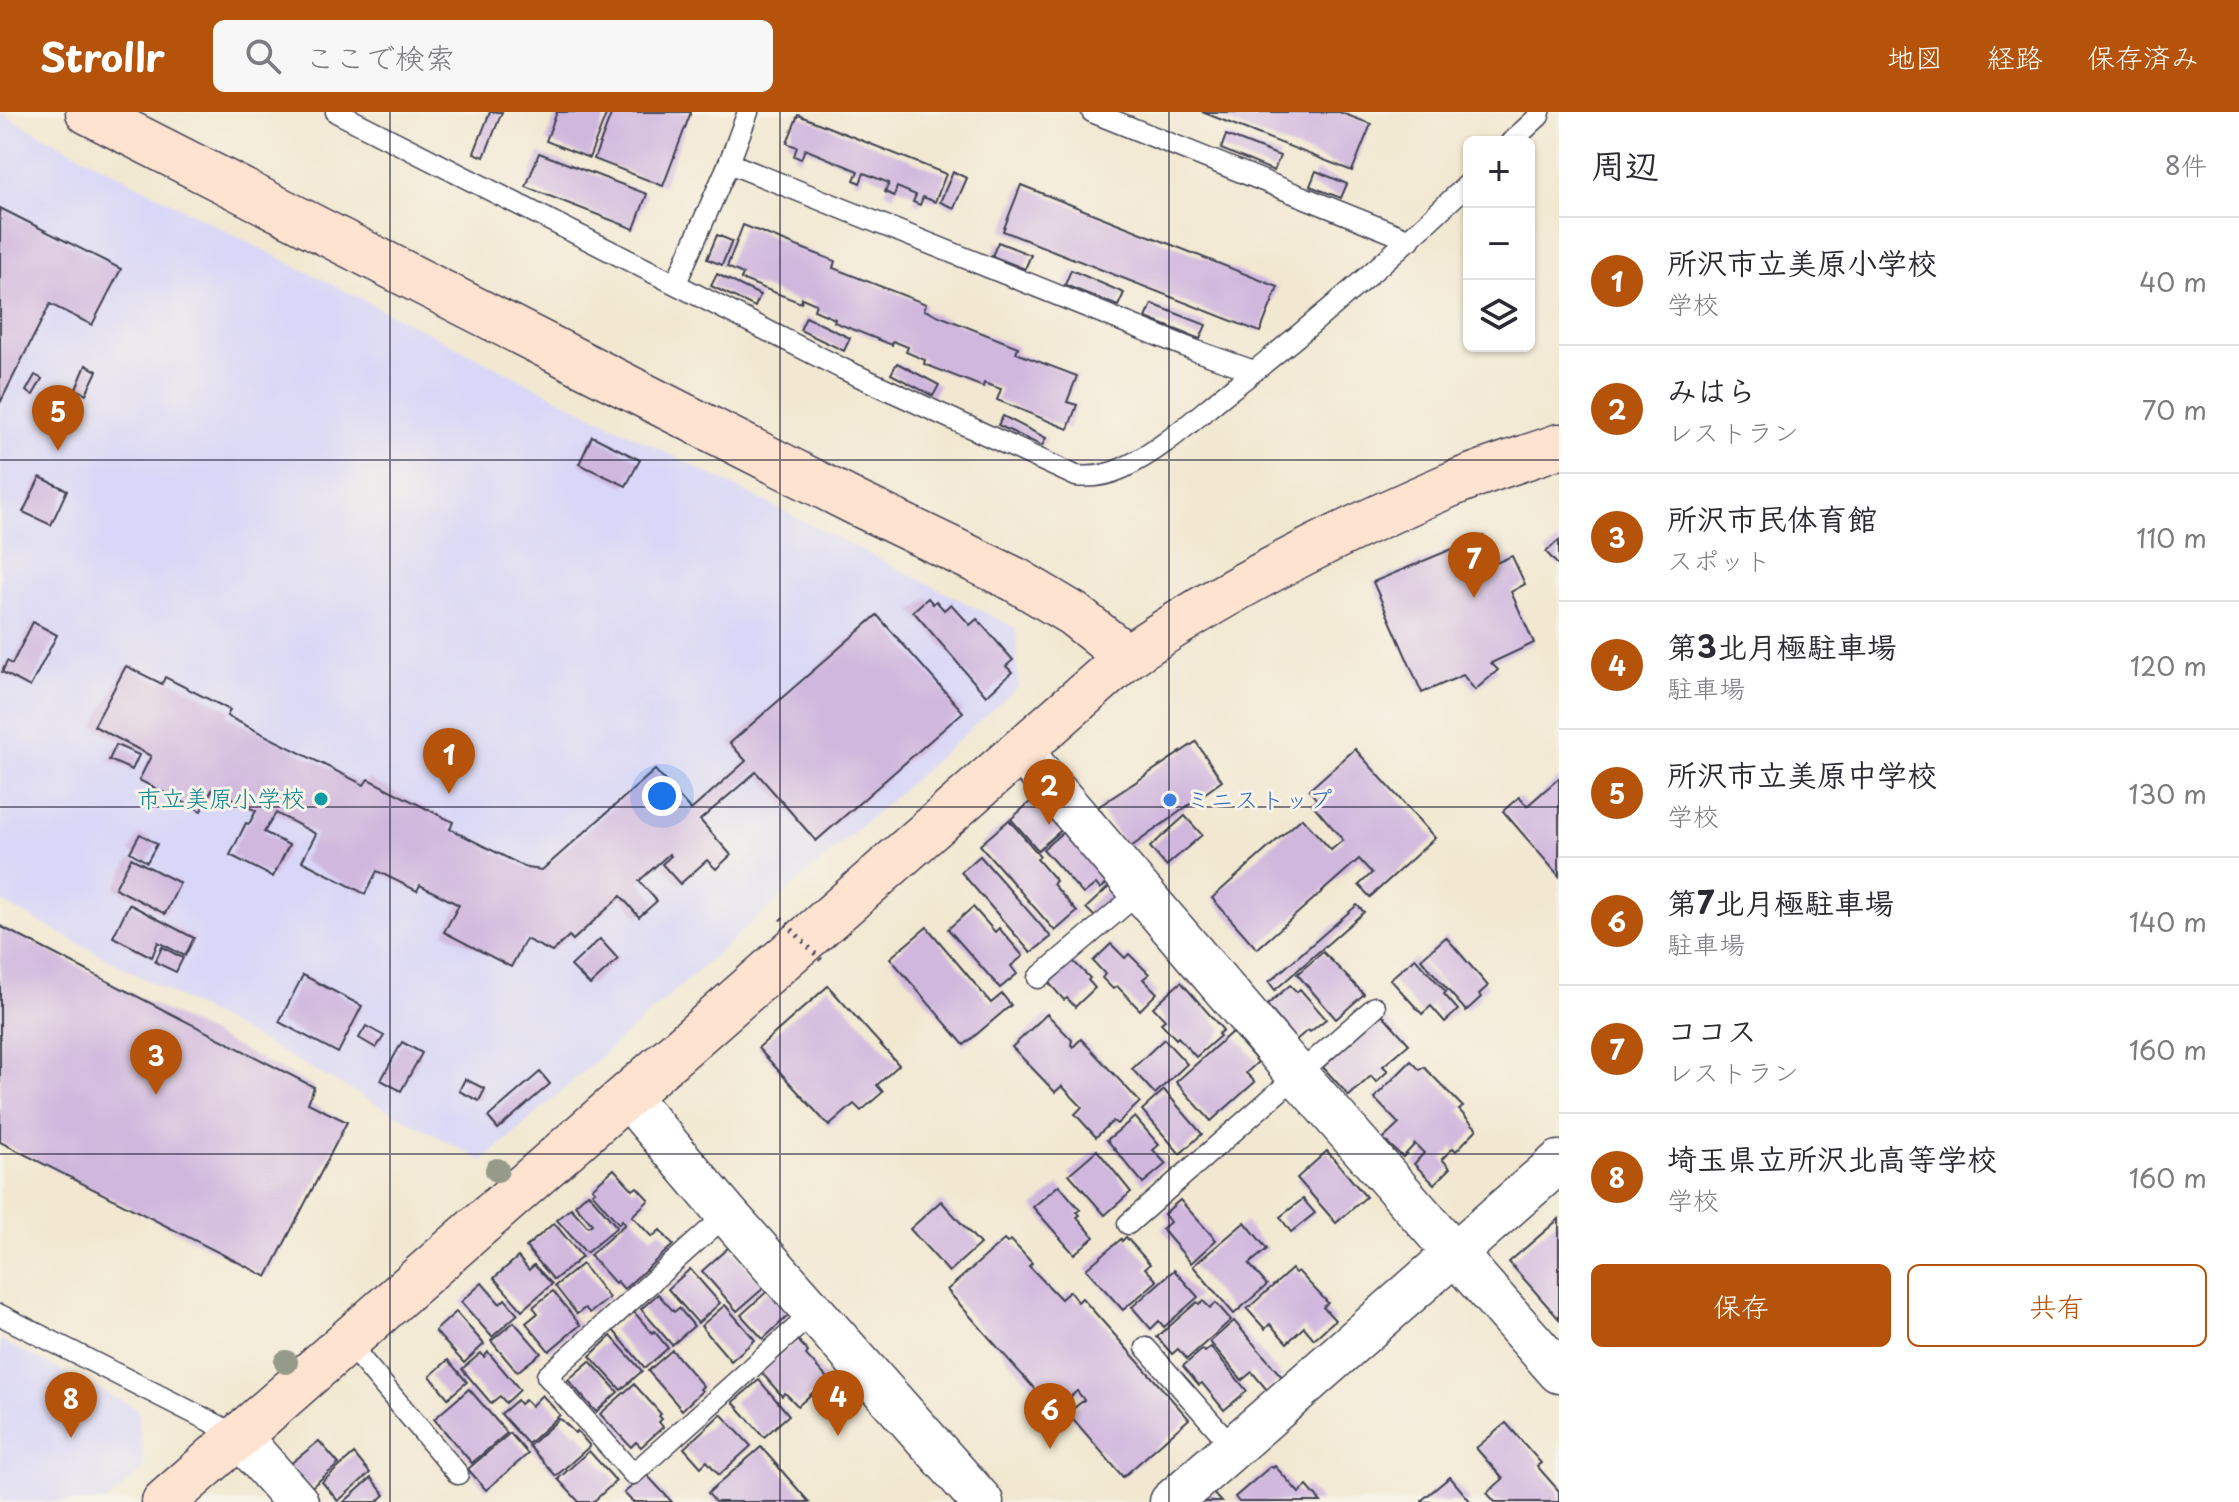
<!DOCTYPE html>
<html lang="ja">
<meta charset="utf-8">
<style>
body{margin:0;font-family:"Playpen Sans","Klee One",sans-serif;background:#f7f7f7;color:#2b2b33}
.controls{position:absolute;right:24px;top:24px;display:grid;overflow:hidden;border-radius:12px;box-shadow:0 2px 6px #0004}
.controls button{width:72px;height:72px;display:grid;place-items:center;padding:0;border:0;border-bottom:2px solid #e1e1e2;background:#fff;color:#2b2b33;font:40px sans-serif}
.you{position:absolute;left:662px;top:684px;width:28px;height:28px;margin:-20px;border:6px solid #fff;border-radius:50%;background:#1a73e8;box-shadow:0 0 0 12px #1a73e833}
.badge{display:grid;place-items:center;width:52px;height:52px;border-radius:50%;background:#b45309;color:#fff;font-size:26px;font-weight:700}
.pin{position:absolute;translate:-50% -66px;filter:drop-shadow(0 2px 4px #0008)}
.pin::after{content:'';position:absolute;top:42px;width:28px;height:24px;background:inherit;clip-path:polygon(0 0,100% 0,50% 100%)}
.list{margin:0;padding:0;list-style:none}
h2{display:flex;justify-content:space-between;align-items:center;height:104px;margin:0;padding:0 32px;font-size:34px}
h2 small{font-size:26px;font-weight:400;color:#7c7c81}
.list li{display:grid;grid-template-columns:52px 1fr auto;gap:24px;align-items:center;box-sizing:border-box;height:128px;padding:0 32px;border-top:2px solid #e1e1e2}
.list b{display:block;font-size:30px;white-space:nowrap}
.list p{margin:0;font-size:26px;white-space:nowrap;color:#7c7c81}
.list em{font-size:26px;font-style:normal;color:#7c7c81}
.actions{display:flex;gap:16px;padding:24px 32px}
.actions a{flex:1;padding:18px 0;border:2px solid #b45309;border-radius:12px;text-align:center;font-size:28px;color:#b45309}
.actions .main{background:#b45309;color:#fff}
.icon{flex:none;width:44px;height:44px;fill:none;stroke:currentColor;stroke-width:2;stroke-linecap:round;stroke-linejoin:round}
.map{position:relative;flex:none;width:1559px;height:1390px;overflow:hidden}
header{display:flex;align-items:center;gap:48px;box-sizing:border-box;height:112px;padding:0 40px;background:#b45309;color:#fff}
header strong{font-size:38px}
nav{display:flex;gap:44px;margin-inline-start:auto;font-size:28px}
.search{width:560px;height:72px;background:#f7f7f7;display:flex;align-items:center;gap:20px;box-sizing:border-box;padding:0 28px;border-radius:12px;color:#7c7c81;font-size:30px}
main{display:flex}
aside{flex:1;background:#fff}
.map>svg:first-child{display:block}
.built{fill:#d9d7f7}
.building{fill:#d0b7de}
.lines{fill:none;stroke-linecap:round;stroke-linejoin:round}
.lane-casing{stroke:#414052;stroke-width:23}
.street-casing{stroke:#414052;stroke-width:45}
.secondary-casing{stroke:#414052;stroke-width:47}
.lane{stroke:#fff;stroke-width:20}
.street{stroke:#fff;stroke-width:42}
.secondary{stroke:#fee3d1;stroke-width:44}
.path-bridge{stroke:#414052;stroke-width:5;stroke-dasharray:2 6;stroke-linecap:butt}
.tree{fill:#959a89}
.grid{fill:none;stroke:#22223b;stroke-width:2;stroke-opacity:0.55}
.culture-dot{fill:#0f9aa8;stroke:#f7f3e8;stroke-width:3}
.shop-dot{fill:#3f7fe0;stroke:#f7f3e8;stroke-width:3}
.labels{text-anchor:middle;stroke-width:6;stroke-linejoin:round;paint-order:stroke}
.culture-label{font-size:24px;fill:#0d838f;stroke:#f7f3e8;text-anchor:end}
.shop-label{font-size:24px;fill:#366cbe;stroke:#f7f3e8;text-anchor:start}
</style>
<header>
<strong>Strollr</strong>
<div class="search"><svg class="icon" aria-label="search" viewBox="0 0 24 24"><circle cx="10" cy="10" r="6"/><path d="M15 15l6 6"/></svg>ここで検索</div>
<nav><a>地図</a><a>経路</a><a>保存済み</a></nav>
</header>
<main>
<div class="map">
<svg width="1559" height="1390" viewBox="0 0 1559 1390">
<rect width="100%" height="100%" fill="#f7f3e8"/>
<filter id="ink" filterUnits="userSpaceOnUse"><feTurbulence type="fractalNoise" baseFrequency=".0125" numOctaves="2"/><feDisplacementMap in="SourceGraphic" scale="16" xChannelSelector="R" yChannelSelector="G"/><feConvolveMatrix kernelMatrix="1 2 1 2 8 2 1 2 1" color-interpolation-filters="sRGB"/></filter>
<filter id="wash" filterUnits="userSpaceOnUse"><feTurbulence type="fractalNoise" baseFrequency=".006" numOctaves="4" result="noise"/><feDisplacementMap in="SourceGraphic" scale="32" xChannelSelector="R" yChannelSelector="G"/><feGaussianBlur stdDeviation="1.8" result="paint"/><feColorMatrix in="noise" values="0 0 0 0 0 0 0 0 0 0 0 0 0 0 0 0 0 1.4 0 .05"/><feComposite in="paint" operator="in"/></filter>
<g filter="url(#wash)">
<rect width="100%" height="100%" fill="#f2e8d1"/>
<g class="built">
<polygon points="0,1 232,122 1016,516 1018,575 483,1049 0,789"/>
<polygon points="0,1228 138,1297 144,1356 106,1390 0,1390"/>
</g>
<g id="blocks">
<g class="building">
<polygon points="490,0 502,0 484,45 474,41"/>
<polygon points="557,0 607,0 589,46 546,29"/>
<polygon points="612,0 691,0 663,74 594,47"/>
<polygon points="1202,0 1339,0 1371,12 1352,59"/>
<polygon points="798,3 946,62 935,90 923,85 920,93 913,90 916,83 897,75 894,84 885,80 889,71 864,61 860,71 854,68 858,59 805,37 801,47 794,44 797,35 787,31"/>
<polygon points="1226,23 1280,44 1274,59 1221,37"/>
<polygon points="539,41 647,82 634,117 526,75"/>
<polygon points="1316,59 1347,72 1341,86 1310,74"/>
<polygon points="953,60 967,66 954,96 940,90"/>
<polygon points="1021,73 1278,175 1260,220 1003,119"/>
<polygon points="0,96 121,157 92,213 50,192 0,291"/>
<polygon points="743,113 835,149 833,156 926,192 924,198 1018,235 1016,241 1077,264 1067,290 1077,293 1068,317 997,288 1001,277 984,271 983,275 924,252 925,248 906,240 908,235 893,229 892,233 834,210 835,207 814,198 816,192 802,186 801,191 741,167 743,162 727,155"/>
<polygon points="717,123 732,129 722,153 707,147"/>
<polygon points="998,130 1031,143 1025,157 992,144"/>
<polygon points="1071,158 1124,181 1118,194 1065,173"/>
<polygon points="717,162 760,183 755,195 711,174"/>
<polygon points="1152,192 1206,213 1200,227 1146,206"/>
<polygon points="806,205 850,226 844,239 800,218"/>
<polygon points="897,251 939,273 933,284 891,262"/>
<polygon points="86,253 97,259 86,282 76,277"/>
<polygon points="35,263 42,267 33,283 26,279"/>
<polygon points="1003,304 1046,326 1042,334 998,313"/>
<polygon points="592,324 640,348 626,374 579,352"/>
<polygon points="40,365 67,378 51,413 23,400"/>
<polygon points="1483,424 1496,451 1512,444 1525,472 1511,480 1534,531 1491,551 1498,558 1475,578 1463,563 1422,581 1373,470"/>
<polygon points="1559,428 1559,454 1546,440"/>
<polygon points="928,486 933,492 936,489 944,498 951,492 970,513 977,507 1013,548 1006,554 1012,560 986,584 913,499"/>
<polygon points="877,503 963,600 816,729 756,660 700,708 731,743 716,757 707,748 680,772 662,752 671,744 669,742 639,769 657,789 639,805 621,784 573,828 569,824 552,840 526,827 511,855 444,820 459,793 420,773 417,779 377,759 365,782 302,749 316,722 276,701 264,720 289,733 273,765 230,743 246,711 249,712 256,699 213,676 201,699 139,668 151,644 94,614 126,554 162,572 165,565 230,598 227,604 364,673 368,667 453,710 450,717 527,756 542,758 655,658 691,698 746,649 730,631"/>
<polygon points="33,510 57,523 30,575 2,560 7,549 12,552"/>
<polygon points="1196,630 1222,669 1128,737 1098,695"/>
<polygon points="116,633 139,643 132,658 109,648"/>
<polygon points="1355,637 1435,726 1370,785 1359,773 1372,761 1359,747 1257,837 1212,786 1302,706 1331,738 1343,728 1312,692 1317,688 1309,678"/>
<polygon points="1559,666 1559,764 1503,699 1519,685 1527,694"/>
<polygon points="1039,682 1066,714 1038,738 1011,707"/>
<polygon points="1185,704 1202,723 1166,754 1150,735"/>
<polygon points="1009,708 1040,744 1037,747 1056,769 1053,772 1077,800 1055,819 980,733"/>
<polygon points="1069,715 1113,767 1100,777 1096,772 1083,782 1043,737"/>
<polygon points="140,722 157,732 147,750 130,740"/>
<polygon points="980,744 1051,825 1031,841 961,760"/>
<polygon points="131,746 180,771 165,802 115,776"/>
<polygon points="1112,772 1121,783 1095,805 1086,796"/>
<polygon points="129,792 194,826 185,844 158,830 152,845 113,825"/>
<polygon points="1357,793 1364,800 1275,878 1269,870"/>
<polygon points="973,795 995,820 999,816 1023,844 1011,854 1017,862 1000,876 948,817"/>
<polygon points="0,814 314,975 308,991 347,1010 267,1165 0,1030"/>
<polygon points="927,815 991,891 1002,882 1011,893 964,933 890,846"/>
<polygon points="1446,825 1488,874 1479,882 1481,885 1466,899 1421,847"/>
<polygon points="600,827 618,847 590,873 571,854"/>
<polygon points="1111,832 1125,846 1129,842 1149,862 1143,867 1157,881 1140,898 1117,874 1113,877 1102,866 1105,862 1093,849"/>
<polygon points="162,835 183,846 176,860 155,850"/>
<polygon points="1323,840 1364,882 1336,907 1297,862"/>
<polygon points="1415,846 1446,880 1444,882 1458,898 1445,910 1431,894 1422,902 1390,867"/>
<polygon points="1073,849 1090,866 1088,868 1095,876 1075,895 1067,886 1064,888 1049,871"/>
<polygon points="303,863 362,894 338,941 279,910"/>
<polygon points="1181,870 1223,918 1218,922 1220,924 1196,945 1178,925 1176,927 1161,911 1165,908 1153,895"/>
<polygon points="1290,873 1297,880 1300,877 1326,907 1310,920 1308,918 1296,928 1267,893"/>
<polygon points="828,874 899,953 877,973 883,980 861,999 854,992 829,1014 758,936"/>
<polygon points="1047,902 1072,928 1071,933 1073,935 1081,927 1140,990 1117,1012 1113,1009 1096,1025 1075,1002 1082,995 1062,974 1055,980 1012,935"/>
<polygon points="1382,902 1409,932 1383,954 1388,959 1376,970 1371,964 1349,984 1323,955"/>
<polygon points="366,914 384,924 376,936 359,926"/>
<polygon points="1232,920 1258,950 1246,961 1255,970 1211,1009 1176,970"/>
<polygon points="1164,927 1187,952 1155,982 1132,957"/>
<polygon points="402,930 422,941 401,979 381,968"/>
<polygon points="1411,949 1420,958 1424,955 1463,995 1459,998 1477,1017 1456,1039 1453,1036 1442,1047 1450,1056 1434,1072 1414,1052 1424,1041 1415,1032 1403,1045 1383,1027 1399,1012 1374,986"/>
<polygon points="540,960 550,972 498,1017 488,1005"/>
<polygon points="465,967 485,977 479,989 459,979"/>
<polygon points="1164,978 1202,1022 1180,1042 1142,998"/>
<polygon points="1135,1005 1159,1033 1153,1038 1166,1052 1143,1071 1107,1028"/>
<polygon points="1097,1038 1131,1080 1105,1103 1069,1062"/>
<polygon points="1327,1039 1366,1085 1336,1111 1297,1066"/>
<polygon points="614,1057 633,1078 637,1075 649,1088 632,1104 652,1125 660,1118 673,1133 624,1177 617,1169 615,1171 590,1143 625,1112 622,1108 619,1112 592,1081 595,1079 592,1076"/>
<polygon points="1059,1073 1080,1098 1077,1100 1080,1103 1077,1105 1094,1125 1074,1142 1033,1095"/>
<polygon points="588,1081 617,1115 586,1141 557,1108 571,1096 588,1115 592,1112 575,1093"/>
<polygon points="1303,1087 1315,1101 1291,1120 1280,1105"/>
<polygon points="1180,1088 1216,1128 1191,1151 1162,1117 1170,1110 1164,1102"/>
<polygon points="941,1089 980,1132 949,1160 910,1117"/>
<polygon points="1559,1107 1559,1207 1509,1150"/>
<polygon points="1245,1110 1267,1137 1249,1152 1267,1173 1234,1202 1193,1154"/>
<polygon points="554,1111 582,1145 554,1168 526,1135"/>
<polygon points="1126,1125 1150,1152 1145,1156 1157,1169 1123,1198 1086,1157 1121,1127 1122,1129"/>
<polygon points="1004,1128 1007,1131 1011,1128 1032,1151 1029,1154 1061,1187 1070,1179 1078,1190 1082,1186 1189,1307 1123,1365 1068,1301 1084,1288 1077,1279 1054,1299 947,1178"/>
<polygon points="729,1135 765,1175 737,1199 702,1159"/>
<polygon points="518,1145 529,1158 534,1153 552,1172 522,1198 494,1166"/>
<polygon points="582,1152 609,1186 590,1201 585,1196 577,1202 555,1174"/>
<polygon points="690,1157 720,1191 698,1211 668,1177"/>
<polygon points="1292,1157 1295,1161 1298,1159 1328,1191 1323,1195 1335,1208 1314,1227 1304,1215 1287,1231 1270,1212 1265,1217 1247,1197"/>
<polygon points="1174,1158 1198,1185 1164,1215 1159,1209 1151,1217 1132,1195"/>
<polygon points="482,1171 500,1192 505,1187 518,1202 492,1225 461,1190"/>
<polygon points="773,1174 789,1203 763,1227 741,1203"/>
<polygon points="553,1179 580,1213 549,1239 526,1211 538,1201 533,1195"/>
<polygon points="658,1182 674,1200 679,1196 694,1214 672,1233 641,1197"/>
<polygon points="1203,1189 1210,1196 1216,1191 1231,1208 1187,1247 1178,1237 1172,1242 1157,1225 1197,1190 1199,1192"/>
<polygon points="725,1193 755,1228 731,1249 701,1214"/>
<polygon points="456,1200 484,1232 464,1251 435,1219"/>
<polygon points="634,1200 652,1221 654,1219 668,1236 645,1256 613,1218"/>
<polygon points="1234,1209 1282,1265 1267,1278 1252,1260 1242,1268 1210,1230"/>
<polygon points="514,1210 541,1241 517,1260 491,1229"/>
<polygon points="611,1224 642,1259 621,1278 590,1244"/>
<polygon points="798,1228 808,1240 806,1243 828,1267 798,1294 785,1281 782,1284 761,1260"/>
<polygon points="1211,1235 1247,1279 1224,1298 1202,1271 1199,1273 1183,1254 1202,1238 1205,1240"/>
<polygon points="672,1238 703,1274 700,1277 702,1279 682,1298 648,1259"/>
<polygon points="488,1240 520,1278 506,1291 500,1284 491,1291 462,1257 481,1241 484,1245"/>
<polygon points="448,1248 467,1270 448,1286 430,1264"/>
<polygon points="590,1249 618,1280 596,1300 568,1268"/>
<polygon points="759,1268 789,1303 764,1325 733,1290"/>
<polygon points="634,1272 661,1302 659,1304 662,1307 659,1310 663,1315 641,1335 636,1330 631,1335 600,1302"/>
<polygon points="469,1277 507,1321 472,1351 434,1307"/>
<polygon points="542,1283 560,1303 528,1332 501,1302 517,1288 520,1292 525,1288 531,1294"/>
<polygon points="721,1302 751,1334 719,1363 707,1349 701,1355 684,1336"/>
<polygon points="559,1307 562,1308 575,1321 577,1319 590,1334 556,1364 529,1334"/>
<polygon points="1506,1311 1541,1351 1537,1354 1559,1379 1559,1390 1495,1390 1487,1381 1503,1367 1476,1336"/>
<polygon points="510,1321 528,1342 486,1378 468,1357"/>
<polygon points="319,1329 339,1352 309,1377 289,1353"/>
<polygon points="761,1335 809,1390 715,1390 708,1381"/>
<polygon points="589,1339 616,1369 593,1390 579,1390 558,1367"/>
<polygon points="354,1342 370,1361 338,1389 322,1370"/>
<polygon points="1271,1354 1273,1356 1275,1354 1299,1381 1307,1374 1321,1390 1239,1390 1235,1385"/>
<polygon points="646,1362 672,1390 633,1390 624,1381"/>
<polygon points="1450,1365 1471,1390 1423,1390 1422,1388"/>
<polygon points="371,1366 385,1383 377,1390 344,1390"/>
<polygon points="1212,1380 1221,1390 1200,1390"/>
</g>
</g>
</g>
<g filter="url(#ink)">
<use href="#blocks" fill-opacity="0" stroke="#414052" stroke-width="2"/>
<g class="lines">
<defs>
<g id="lane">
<path d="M336,0L843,257L1076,364C1093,366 1108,363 1123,356C1162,338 1195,306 1228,280C1312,214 1392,145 1469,71"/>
<polyline points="1092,0 1410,128"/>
<polyline points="1511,30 1539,4 1540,0"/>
<polyline points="729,51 1194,238 1254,259"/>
<polyline points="676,171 729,51 748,0"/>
<polyline points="1038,866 1141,779"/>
<polyline points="727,1102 547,1264 633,1362 815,1199"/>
<polyline points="1128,1112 1375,895"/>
<polyline points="0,1203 239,1324"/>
<polyline points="347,1230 458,1362"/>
<polyline points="1146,1236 1233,1335"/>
</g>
<g id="street">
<polyline points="1020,638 1297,962 1559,1260"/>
<polyline points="627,984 727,1102 982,1390"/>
<polyline points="239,1324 297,1390"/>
<polyline points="1171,1390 1559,1050"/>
</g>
<g id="secondary">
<polyline points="88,0 653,288 856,391 1016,468 1073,502 1127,545"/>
<path d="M164,1390L1127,545C1226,476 1338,421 1450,373C1485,358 1523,347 1559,334"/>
</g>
</defs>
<use href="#lane" class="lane-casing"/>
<use href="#street" class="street-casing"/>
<use href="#secondary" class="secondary-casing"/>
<use href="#lane" class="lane"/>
<use href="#street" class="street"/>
<use href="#secondary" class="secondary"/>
<polyline class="path-bridge" points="781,806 824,851"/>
</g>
<g class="tree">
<circle cx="497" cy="1058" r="12"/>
<circle cx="286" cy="1250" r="12"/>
<circle cx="82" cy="1292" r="12"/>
</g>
</g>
<path class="grid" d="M390,0V1390M780,0V1390M1169,0V1390M0,348H1559M0,695H1559M0,1042H1559"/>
<circle class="culture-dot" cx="321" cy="687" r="8"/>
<circle class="shop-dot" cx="1170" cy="688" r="8"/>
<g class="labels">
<g class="culture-label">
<text x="305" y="695">市立美原小学校</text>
</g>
<g class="shop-label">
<text x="1186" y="696">ミニストップ</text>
</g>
</g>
</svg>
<div class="controls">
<button>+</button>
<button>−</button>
<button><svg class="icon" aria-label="layers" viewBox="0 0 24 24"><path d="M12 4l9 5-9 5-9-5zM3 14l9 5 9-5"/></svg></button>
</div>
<div class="you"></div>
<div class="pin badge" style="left:449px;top:682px">1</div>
<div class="pin badge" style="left:1049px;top:713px">2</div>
<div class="pin badge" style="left:156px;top:983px">3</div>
<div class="pin badge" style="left:838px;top:1324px">4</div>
<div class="pin badge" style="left:58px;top:339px">5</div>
<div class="pin badge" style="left:1050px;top:1337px">6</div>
<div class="pin badge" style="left:1474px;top:486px">7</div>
<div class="pin badge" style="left:71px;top:1326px">8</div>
</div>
<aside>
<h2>周辺<small>8件</small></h2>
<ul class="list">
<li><span class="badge">1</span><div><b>所沢市立美原小学校</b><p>学校</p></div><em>40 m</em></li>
<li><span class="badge">2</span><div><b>みはら</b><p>レストラン</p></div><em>70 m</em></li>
<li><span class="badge">3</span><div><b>所沢市民体育館</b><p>スポット</p></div><em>110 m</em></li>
<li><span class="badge">4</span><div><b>第3北月極駐車場</b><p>駐車場</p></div><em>120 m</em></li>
<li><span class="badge">5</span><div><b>所沢市立美原中学校</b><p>学校</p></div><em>130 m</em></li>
<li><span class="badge">6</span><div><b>第7北月極駐車場</b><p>駐車場</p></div><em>140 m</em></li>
<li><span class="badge">7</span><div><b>ココス</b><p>レストラン</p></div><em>160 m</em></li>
<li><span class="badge">8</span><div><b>埼玉県立所沢北高等学校</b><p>学校</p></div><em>160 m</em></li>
</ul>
<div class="actions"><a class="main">保存</a><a>共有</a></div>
</aside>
</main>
